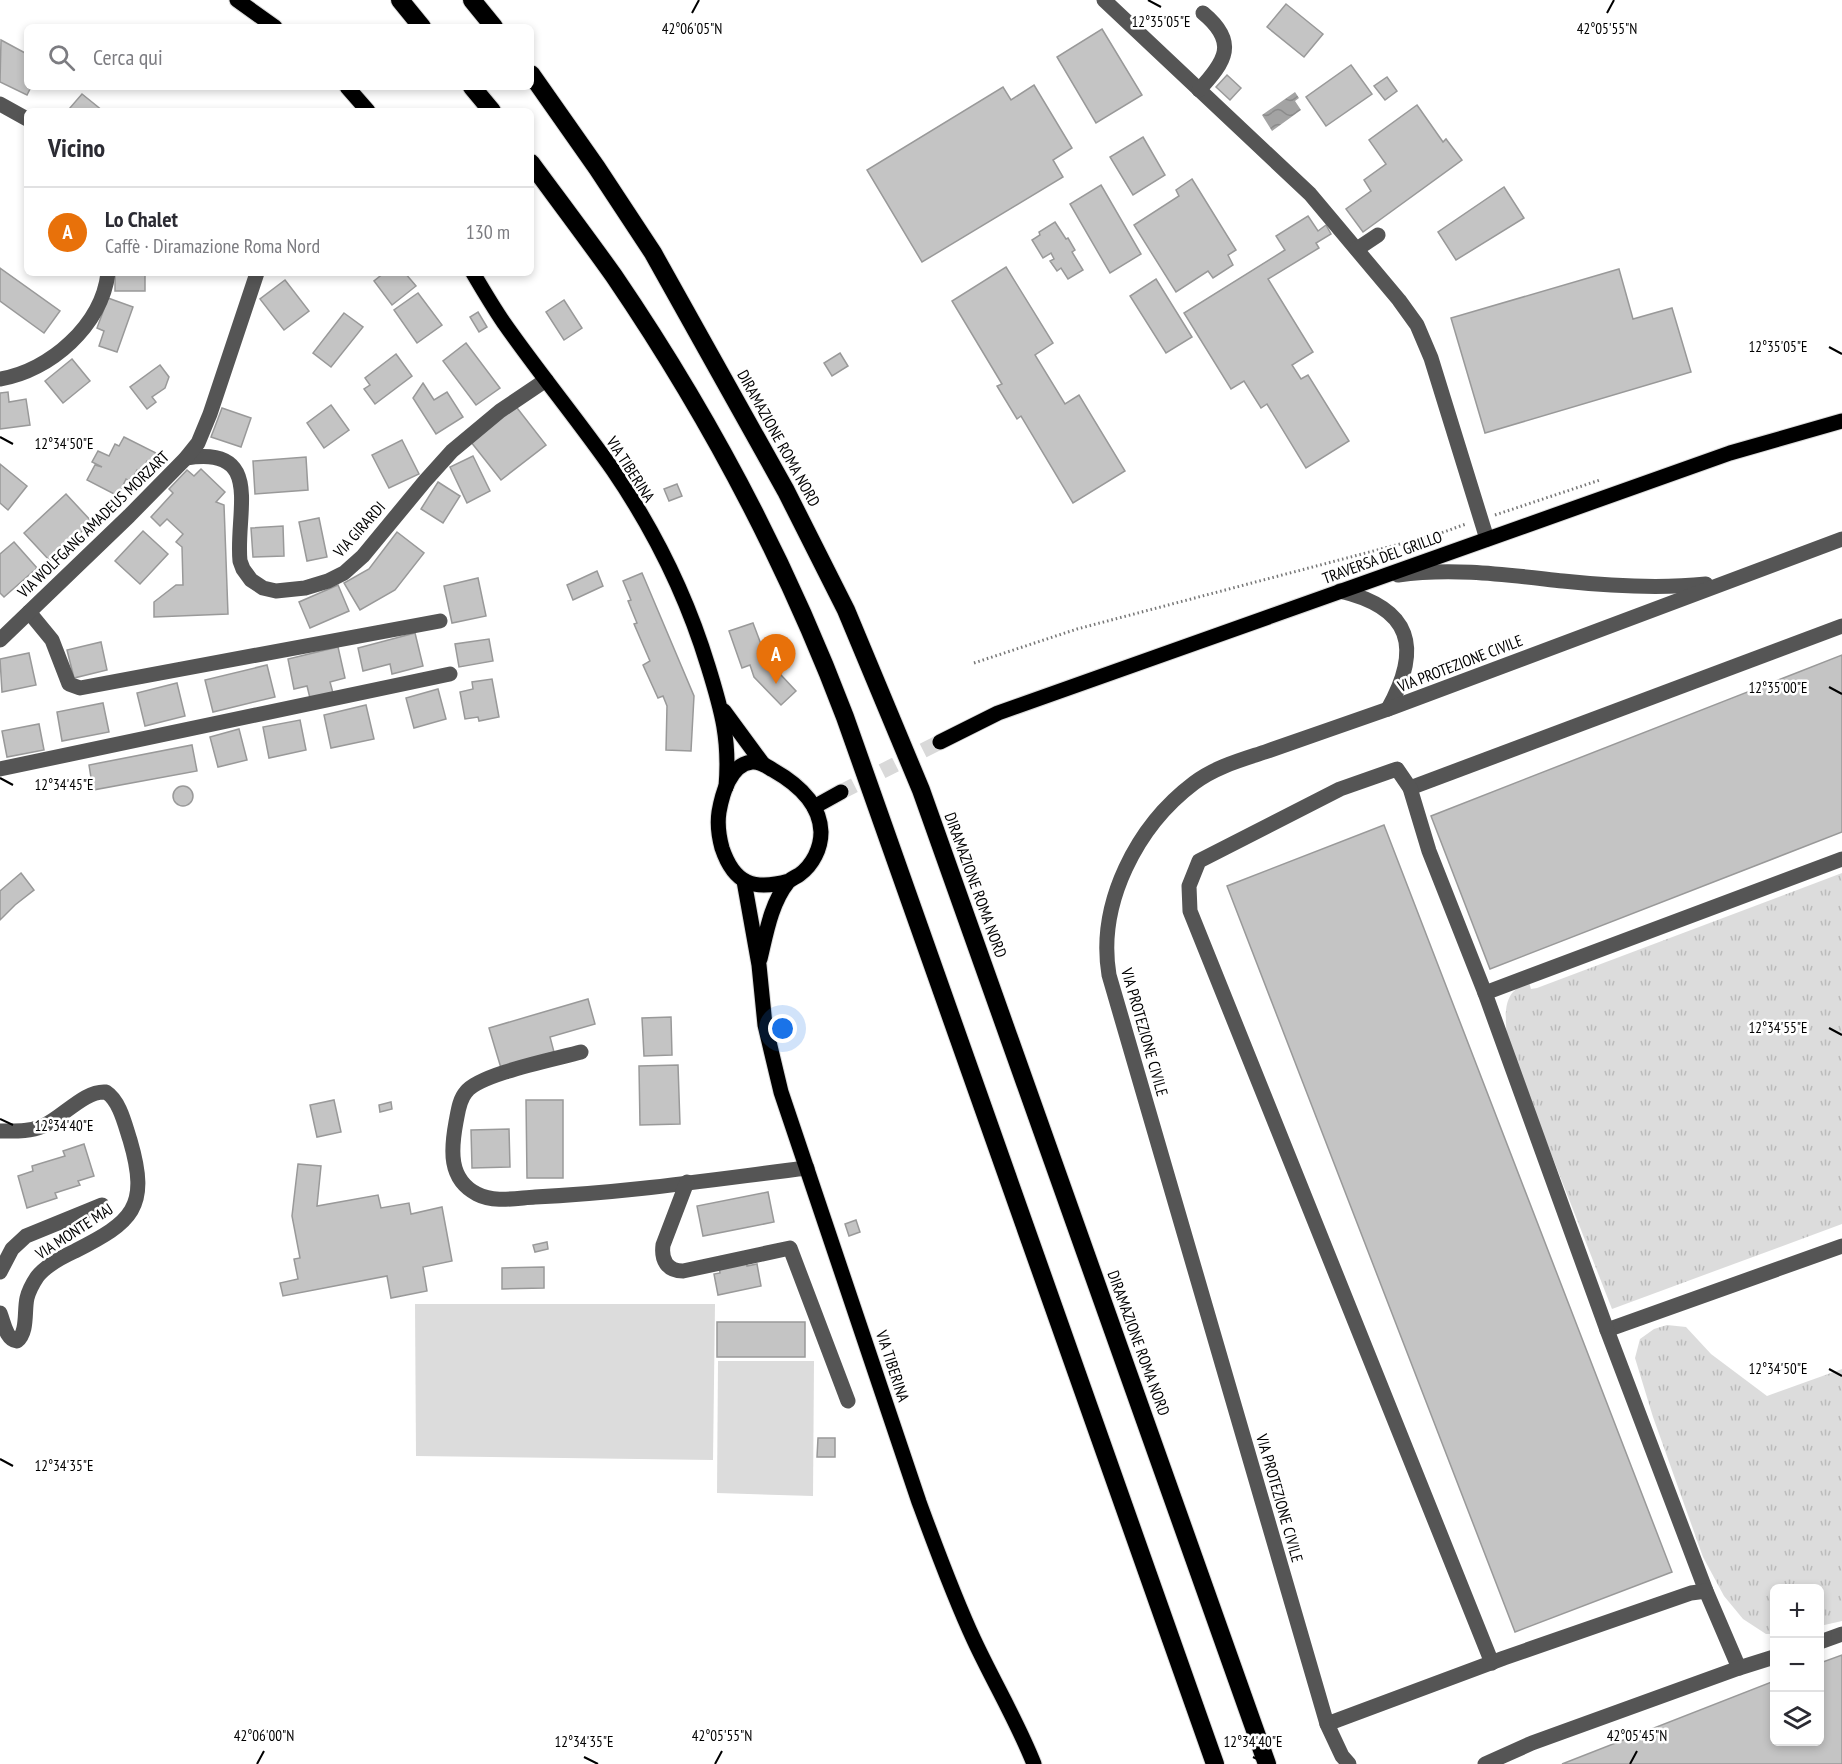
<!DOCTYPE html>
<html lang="it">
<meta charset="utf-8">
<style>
body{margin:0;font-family:"PT Sans Narrow",sans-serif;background:#f7f7f7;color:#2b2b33}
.controls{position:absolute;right:18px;bottom:18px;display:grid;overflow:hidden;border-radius:9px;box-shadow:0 3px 9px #0003}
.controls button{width:54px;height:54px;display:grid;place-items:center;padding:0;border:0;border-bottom:2px solid #e1e1e2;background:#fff;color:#2b2b33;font:30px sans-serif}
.you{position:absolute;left:783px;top:1029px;width:21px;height:21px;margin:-15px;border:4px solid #fff;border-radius:50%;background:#1a73e8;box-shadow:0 0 0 9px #1a73e833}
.badge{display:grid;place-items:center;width:39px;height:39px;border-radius:50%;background:#000;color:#fff;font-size:20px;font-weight:700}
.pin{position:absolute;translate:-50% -50px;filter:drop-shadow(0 2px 3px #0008)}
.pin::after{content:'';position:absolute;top:32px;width:21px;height:18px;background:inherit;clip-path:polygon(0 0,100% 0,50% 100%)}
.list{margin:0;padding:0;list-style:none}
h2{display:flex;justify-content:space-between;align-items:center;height:78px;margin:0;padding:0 24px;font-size:26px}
h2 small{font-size:20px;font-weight:400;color:#7c7c81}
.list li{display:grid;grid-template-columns:39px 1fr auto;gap:18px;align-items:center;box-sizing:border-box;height:90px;padding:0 24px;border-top:2px solid #e1e1e2}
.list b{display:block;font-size:22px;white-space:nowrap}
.list p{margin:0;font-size:20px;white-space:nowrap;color:#7c7c81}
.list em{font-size:20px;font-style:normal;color:#7c7c81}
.icon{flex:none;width:33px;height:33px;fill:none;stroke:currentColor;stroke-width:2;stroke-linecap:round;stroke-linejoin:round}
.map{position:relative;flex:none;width:1842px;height:1764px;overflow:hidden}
.search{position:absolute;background:#fff;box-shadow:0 3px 9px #0003;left:24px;top:24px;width:510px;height:66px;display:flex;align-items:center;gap:15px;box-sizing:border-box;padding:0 21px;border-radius:9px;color:#7c7c81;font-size:22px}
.panel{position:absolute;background:#fff;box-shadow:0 3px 9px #0003;left:24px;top:108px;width:510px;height:168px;border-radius:9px}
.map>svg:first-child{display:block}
.grass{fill:url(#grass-tufts)}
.pitch{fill:#dcdcdc}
.water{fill:url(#water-waves)}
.building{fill:#c4c4c4;stroke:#999;stroke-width:1.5}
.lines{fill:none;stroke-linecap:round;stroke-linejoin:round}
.major-tunnel{stroke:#d9d9d9;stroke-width:15;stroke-dasharray:15 8;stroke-linecap:butt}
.major-casing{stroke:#dbdbdb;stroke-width:17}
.highway-casing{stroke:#dbdbdb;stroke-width:20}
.path{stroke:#777;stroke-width:3;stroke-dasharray:1.5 3;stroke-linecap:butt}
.minor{stroke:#555;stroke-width:15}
.major{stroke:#000;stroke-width:15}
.highway{stroke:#000;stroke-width:18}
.ticks{fill:none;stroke:#000;stroke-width:2}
.labels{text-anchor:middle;stroke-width:5;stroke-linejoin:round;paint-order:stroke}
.street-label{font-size:16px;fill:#000;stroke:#fff}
.ticks-label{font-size:15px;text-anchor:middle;fill:#000;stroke:#fff;stroke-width:5;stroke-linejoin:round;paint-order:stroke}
</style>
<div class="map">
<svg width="1842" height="1764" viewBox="0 0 1842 1764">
<defs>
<pattern id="grass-tufts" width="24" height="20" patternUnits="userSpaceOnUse" patternTransform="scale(1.5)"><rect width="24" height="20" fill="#dcdcdc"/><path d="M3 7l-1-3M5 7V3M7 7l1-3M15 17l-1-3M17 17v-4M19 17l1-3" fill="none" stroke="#bbb"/></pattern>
<pattern id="water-waves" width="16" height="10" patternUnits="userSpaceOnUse" patternTransform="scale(1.5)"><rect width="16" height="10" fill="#a3a3a3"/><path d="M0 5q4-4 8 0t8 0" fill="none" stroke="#8b8b8b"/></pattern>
</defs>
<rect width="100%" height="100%" fill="#fff"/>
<g class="grass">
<path d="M1842,873V1224L1612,1309L1507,1041C1506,1015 1500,992 1529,982L1531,989L1537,988Z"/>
<polygon points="1667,1325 1686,1327 1711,1354 1767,1396 1842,1369 1842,1621 1820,1626 1820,1588 1774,1588 1774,1634 1766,1634 1743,1619 1724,1596 1703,1557 1653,1417 1635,1358 1640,1339 1654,1329"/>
</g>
<g class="pitch">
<polygon points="415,1304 715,1304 713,1460 416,1456"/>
<polygon points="718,1361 814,1361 813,1496 717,1493"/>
</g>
<polygon class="water" points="1295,92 1299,98 1295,101 1301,110 1272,131 1262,115"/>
<g class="building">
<polygon points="1286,4 1323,34 1304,57 1267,27"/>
<polygon points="1102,29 1142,95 1096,123 1057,57"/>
<polygon points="1,40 27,54 27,87 31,87 27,95 0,82"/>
<polygon points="1351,65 1372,94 1326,126 1306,97"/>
<polygon points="1227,75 1241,88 1230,100 1216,87"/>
<polygon points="1387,77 1397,91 1385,100 1374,86"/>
<polygon points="1034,85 1072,148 1053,160 1063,177 922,262 867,170 1003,87 1011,100"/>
<polygon points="82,94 103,111 72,111 69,109"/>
<polygon points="1417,105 1443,142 1446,139 1462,160 1363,232 1346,209 1371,191 1364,180 1386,164 1369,140"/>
<polygon points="1143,137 1165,175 1133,195 1110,157"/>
<polygon points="1192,179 1236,250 1228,255 1233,265 1213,278 1208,271 1176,292 1134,225 1179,196 1176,190"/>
<polygon points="1101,185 1141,254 1110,273 1070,204"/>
<polygon points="1504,187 1524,218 1456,260 1438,232"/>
<polygon points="1308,216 1318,231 1326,225 1331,234 1316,243 1319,248 1268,279 1313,352 1292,365 1301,379 1308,375 1349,441 1306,468 1267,404 1261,408 1244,381 1231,389 1184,313 1285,250 1276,236"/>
<polygon points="1055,222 1066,239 1068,238 1075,250 1072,252 1083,270 1068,279 1061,268 1057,271 1050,261 1054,259 1051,253 1043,258 1032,240 1040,235 1039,232"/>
<polygon points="1006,267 1053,343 1035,355 1065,404 1079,395 1125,471 1073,503 1021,416 1017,419 997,386 1002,384 952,301"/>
<polygon points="0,268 60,311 44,333 0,301"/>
<polygon points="1619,269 1633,319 1672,308 1691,372 1485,433 1451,318"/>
<rect x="115" y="273" width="30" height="18"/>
<polygon points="384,273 405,273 416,286 392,305 374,281"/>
<polygon points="1156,279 1192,337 1166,353 1130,296"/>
<polygon points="285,280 309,311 284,330 260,299"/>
<polygon points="418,293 442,325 417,343 394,310"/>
<polygon points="108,298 133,307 117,352 99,346 104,331 97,328"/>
<polygon points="564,300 582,328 564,340 546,312"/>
<polygon points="478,312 487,327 479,332 470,317"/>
<polygon points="344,313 363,327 331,367 313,353"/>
<polygon points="466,343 500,388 476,405 443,361"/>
<polygon points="840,353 848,366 832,376 824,363"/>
<polygon points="396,354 412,376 375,404 364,389 370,385 365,378"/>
<polygon points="72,359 90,381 63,403 45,381"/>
<polygon points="160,365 169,377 165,388 152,397 156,402 147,409 130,387"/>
<polygon points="423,383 434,400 447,392 463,417 436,434 413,398"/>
<polygon points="8,392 9,402 26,399 30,425 0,429 0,393"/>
<polygon points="514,404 546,445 501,480 471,442"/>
<polygon points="331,405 349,430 324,448 307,423"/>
<polygon points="222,408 251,418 241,447 211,437"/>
<polygon points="124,437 156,453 151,463 147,461 141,472 137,470 131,482 126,479 118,496 87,480 95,465 102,467 92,462 98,451 109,456 115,444 119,446"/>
<polygon points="402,440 419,474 389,488 372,455"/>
<polygon points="473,456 490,491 467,503 450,467"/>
<polygon points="306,457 308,490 255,494 253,461"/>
<polygon points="0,464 27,486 8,510 0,503"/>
<polygon points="201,469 225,492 216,502 224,505 228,614 154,617 154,602 176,585 183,585 182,547 176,542 183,534 167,519 160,526 151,517 173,493 169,489 187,470 194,476"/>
<polygon points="438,482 460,496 443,523 421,509"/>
<polygon points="677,484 682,496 669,501 664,489"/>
<polygon points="66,494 92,522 50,561 24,533"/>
<polygon points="319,518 327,557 307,561 299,522"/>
<polygon points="283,526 284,556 253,557 251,528"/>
<polygon points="143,531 168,554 140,584 115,561"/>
<polygon points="397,532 424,553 395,590 360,610 344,583 369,569"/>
<polygon points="14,542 37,568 4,597 0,593 0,554"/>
<polygon points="597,571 603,586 573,600 567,585"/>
<polygon points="642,573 694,696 691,751 666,750 667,706 663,696 658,698 643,665 650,661 634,624 637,623 628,601 631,600 623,581"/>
<polygon points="478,578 486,616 452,623 444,586"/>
<polygon points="338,585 349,611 310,628 299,602"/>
<polygon points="753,623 767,660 796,691 781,705 754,677 750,665 742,668 729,631"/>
<polygon points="415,633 423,666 392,674 390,664 363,671 358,648"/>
<polygon points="489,639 493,661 459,667 455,644"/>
<polygon points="101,642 107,670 74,678 67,650"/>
<polygon points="338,647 345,678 330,682 333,693 310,698 307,686 294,689 288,659"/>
<polygon points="29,653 36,685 2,692 0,659"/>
<polygon points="1842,655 1842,832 1490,969 1431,816"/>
<polygon points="267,665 275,697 213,712 205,680"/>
<polygon points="492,679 499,717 479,721 478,717 465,719 460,692 473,689 472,682"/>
<polygon points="177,683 185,716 145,726 137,693"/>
<polygon points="438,689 446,719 414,728 406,698"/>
<polygon points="103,703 109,732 62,741 57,712"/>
<polygon points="366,705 374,739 331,748 324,715"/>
<polygon points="300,720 306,750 269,758 263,727"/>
<polygon points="39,724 44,750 7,757 2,731"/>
<polygon points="239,729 247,760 218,767 210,737"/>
<polygon points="192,745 197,771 93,790 89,765"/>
<circle cx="183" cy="796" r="10"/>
<polygon points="1384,825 1672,1572 1515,1632 1227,886"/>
<polygon points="21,873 34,890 15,905 0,920 0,891"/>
<polygon points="588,999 595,1024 550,1037 554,1052 501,1068 489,1028"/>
<polygon points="671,1017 672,1055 644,1056 642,1018"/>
<polygon points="678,1065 680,1124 640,1125 639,1066"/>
<polygon points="334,1100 341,1132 317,1137 310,1105"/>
<polygon points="526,1100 563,1100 563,1178 527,1178"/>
<polygon points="391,1102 392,1109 380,1112 379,1105"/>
<polygon points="509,1129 510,1167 472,1168 471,1130"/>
<polygon points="84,1144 94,1176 78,1181 80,1185 55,1193 57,1198 27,1208 18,1176 33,1171 32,1166 65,1156 63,1151"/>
<polygon points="298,1164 321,1166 317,1206 378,1195 381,1208 409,1203 411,1214 442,1207 452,1261 423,1267 427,1291 391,1298 387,1276 283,1296 280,1283 298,1279 294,1259 300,1258 292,1216"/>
<polygon points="768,1192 774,1222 703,1236 697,1206"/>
<polygon points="856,1220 860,1232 849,1236 845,1224"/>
<polygon points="547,1242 548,1249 535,1252 533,1245"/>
<polygon points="746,1261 747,1266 757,1264 761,1286 718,1295 714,1274 720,1273 719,1266"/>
<polygon points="544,1267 544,1288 502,1289 502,1268"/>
<rect x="717" y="1322" width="88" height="35"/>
<polygon points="818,1438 835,1438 835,1457 817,1457"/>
<polygon points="1842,1655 1842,1764 1562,1764 1774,1681 1774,1742 1820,1742 1820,1663"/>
</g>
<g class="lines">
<polyline class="major-tunnel" points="841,792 940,742"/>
<defs>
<g id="major">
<polyline points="237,0 275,27"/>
<polyline points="347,87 368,111"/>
<path d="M473,273C483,290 493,307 504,323C539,373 578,420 613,470C654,530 687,597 708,666C722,711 730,740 726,787"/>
<polyline points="724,711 763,764"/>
<polyline points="940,742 998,713 1730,453 1842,421"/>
<polyline points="814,807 841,792"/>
<path d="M744,881L759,965L765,1025L781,1092L919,1502C936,1548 953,1595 974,1640C993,1681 1017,1721 1034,1764"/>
<path d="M760,959C766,934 771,903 788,882C791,879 795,877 799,875C813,865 821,848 821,832C820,802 796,783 773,770C766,766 760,761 752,762C730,764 722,795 719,812C717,825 719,837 722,848C734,884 754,891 789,881"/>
</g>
<g id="highway">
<polyline points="400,0 422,27"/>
<polyline points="472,0 494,27"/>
<polyline points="531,74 597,168 653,253 786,491 846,610 921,790 1267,1764"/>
<polyline points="472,87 492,111"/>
<path d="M531,163C559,201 587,238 614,276C708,414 786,561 845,717L1215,1764"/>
</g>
</defs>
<use href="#major" class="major-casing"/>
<use href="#highway" class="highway-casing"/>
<g class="path">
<polyline points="1495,515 1600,480"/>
<polyline points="974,663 1077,629 1438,534 1466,524"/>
</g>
<g class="minor">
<polyline points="1104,0 1310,194 1399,300 1417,325 1431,358 1487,539"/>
<path d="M1199,90C1226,61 1238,42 1203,13"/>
<polyline points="0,104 27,119"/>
<polyline points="1357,249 1378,235"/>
<path d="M0,379C50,371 102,325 108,273"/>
<path d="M186,458C265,445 235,513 240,561L243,569L251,580L263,588L276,591L305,588L328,581L344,573L363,556L425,481L452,451L500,411L546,380"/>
<path d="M1398,575C1453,567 1508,575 1563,581C1610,586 1658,589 1706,584"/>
<path d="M1340,591C1412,608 1422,648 1388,709"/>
<polyline points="29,612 52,640 69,684 80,688 440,621"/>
<polyline points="0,640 129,516 186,458 198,443 210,414 257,273"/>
<polyline points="0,769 450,674"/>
<polyline points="1410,788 1842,626"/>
<polyline points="1485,993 1842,859"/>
<path d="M581,1052C556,1059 479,1074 466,1092C459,1100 458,1112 456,1122C451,1149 448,1179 477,1194C494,1203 517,1198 535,1197C626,1193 717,1179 807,1168"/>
<path d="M0,1131C15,1131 29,1132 43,1126C63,1117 85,1090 106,1092C120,1101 125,1125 130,1140C150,1208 132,1222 75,1251C62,1257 46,1265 37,1277C33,1283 29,1290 27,1298C24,1311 28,1332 17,1341C6,1340 4,1323 0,1313"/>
<path d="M687,1182L663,1245C661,1260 667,1271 683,1271L790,1248L848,1401"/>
<polyline points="0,1272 12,1249 26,1236 102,1205"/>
<polyline points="1607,1330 1842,1246"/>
<polyline points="1820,1642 1842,1634"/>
<polyline points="1492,1663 1190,911 1189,886 1199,861 1340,789 1397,769 1410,788 1429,851 1485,993 1607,1330 1706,1591 1739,1668"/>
<polyline points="1327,1724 1504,1658 1691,1593 1706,1591"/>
<path d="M1349,1764L1342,1756L1327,1724L1109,975C1097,903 1137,826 1194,783C1215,767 1241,760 1265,752C1307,737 1349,723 1391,708C1542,652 1692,595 1842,539"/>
<polyline points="1485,1764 1532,1743 1739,1668 1774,1657"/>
</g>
<use href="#major" class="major"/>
<use href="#highway" class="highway"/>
</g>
<path class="ticks" d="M1148,0L1161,7M692,13L699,0M1607,13L1614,0M1829,347L1842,354M0,437L13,444M1829,687L1842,694M0,778L13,785M1829,1028L1842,1035M0,1119L13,1125M1829,1369L1842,1376M0,1459L13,1466M584,1757L598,1764M1253,1757L1267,1764M257,1764L264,1751M715,1764L722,1751M1630,1764L1637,1751"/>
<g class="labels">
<g class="street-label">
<text transform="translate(779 438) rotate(61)" y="6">DIRAMAZIONE ROMA NORD</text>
<text transform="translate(631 469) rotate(57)" y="6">VIA TIBERINA</text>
<text transform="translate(93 524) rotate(-44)" y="6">VIA WOLFGANG AMADEUS MORZART</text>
<text transform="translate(359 529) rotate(-48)" y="6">VIA GIRARDI</text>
<text transform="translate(1382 557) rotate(-20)" y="6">TRAVERSA DEL GRILLO</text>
<text transform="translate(1460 663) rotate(-21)" y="6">VIA PROTEZIONE CIVILE</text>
<text transform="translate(976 885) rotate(70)" y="6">DIRAMAZIONE ROMA NORD</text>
<text transform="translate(1145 1032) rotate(74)" y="6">VIA PROTEZIONE CIVILE</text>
<text transform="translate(74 1231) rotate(-33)" y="6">VIA MONTE MAJ</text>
<text transform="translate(1139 1343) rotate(70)" y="6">DIRAMAZIONE ROMA NORD</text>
<text transform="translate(893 1366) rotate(72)" y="6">VIA TIBERINA</text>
<text transform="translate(1280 1498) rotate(74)" y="6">VIA PROTEZIONE CIVILE</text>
</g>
</g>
<g class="ticks-label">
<text x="1161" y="27">12°35'05"E</text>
<text x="692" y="34">42°06'05"N</text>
<text x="1607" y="34">42°05'55"N</text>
<text x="1778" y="352">12°35'05"E</text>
<text x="64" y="449">12°34'50"E</text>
<text x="1778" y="693">12°35'00"E</text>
<text x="64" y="790">12°34'45"E</text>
<text x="1778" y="1033">12°34'55"E</text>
<text x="64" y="1131">12°34'40"E</text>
<text x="1778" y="1374">12°34'50"E</text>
<text x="64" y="1471">12°34'35"E</text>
<text x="264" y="1741">42°06'00"N</text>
<text x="722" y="1741">42°05'55"N</text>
<text x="1637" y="1741">42°05'45"N</text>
<text x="584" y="1747">12°34'35"E</text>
<text x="1253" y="1747">12°34'40"E</text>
</g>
</svg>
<div class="controls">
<button>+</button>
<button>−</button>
<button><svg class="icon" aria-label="layers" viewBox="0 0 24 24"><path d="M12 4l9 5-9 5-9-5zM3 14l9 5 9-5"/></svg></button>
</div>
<div class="you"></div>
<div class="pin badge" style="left:776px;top:684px;background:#e8710a">A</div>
<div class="search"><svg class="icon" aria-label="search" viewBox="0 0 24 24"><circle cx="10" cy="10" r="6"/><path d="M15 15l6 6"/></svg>Cerca qui</div>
<section class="panel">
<h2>Vicino<small></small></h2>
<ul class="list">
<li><span class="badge" style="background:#e8710a">A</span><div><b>Lo Chalet</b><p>Caffè · Diramazione Roma Nord</p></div><em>130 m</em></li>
</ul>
</section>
</div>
